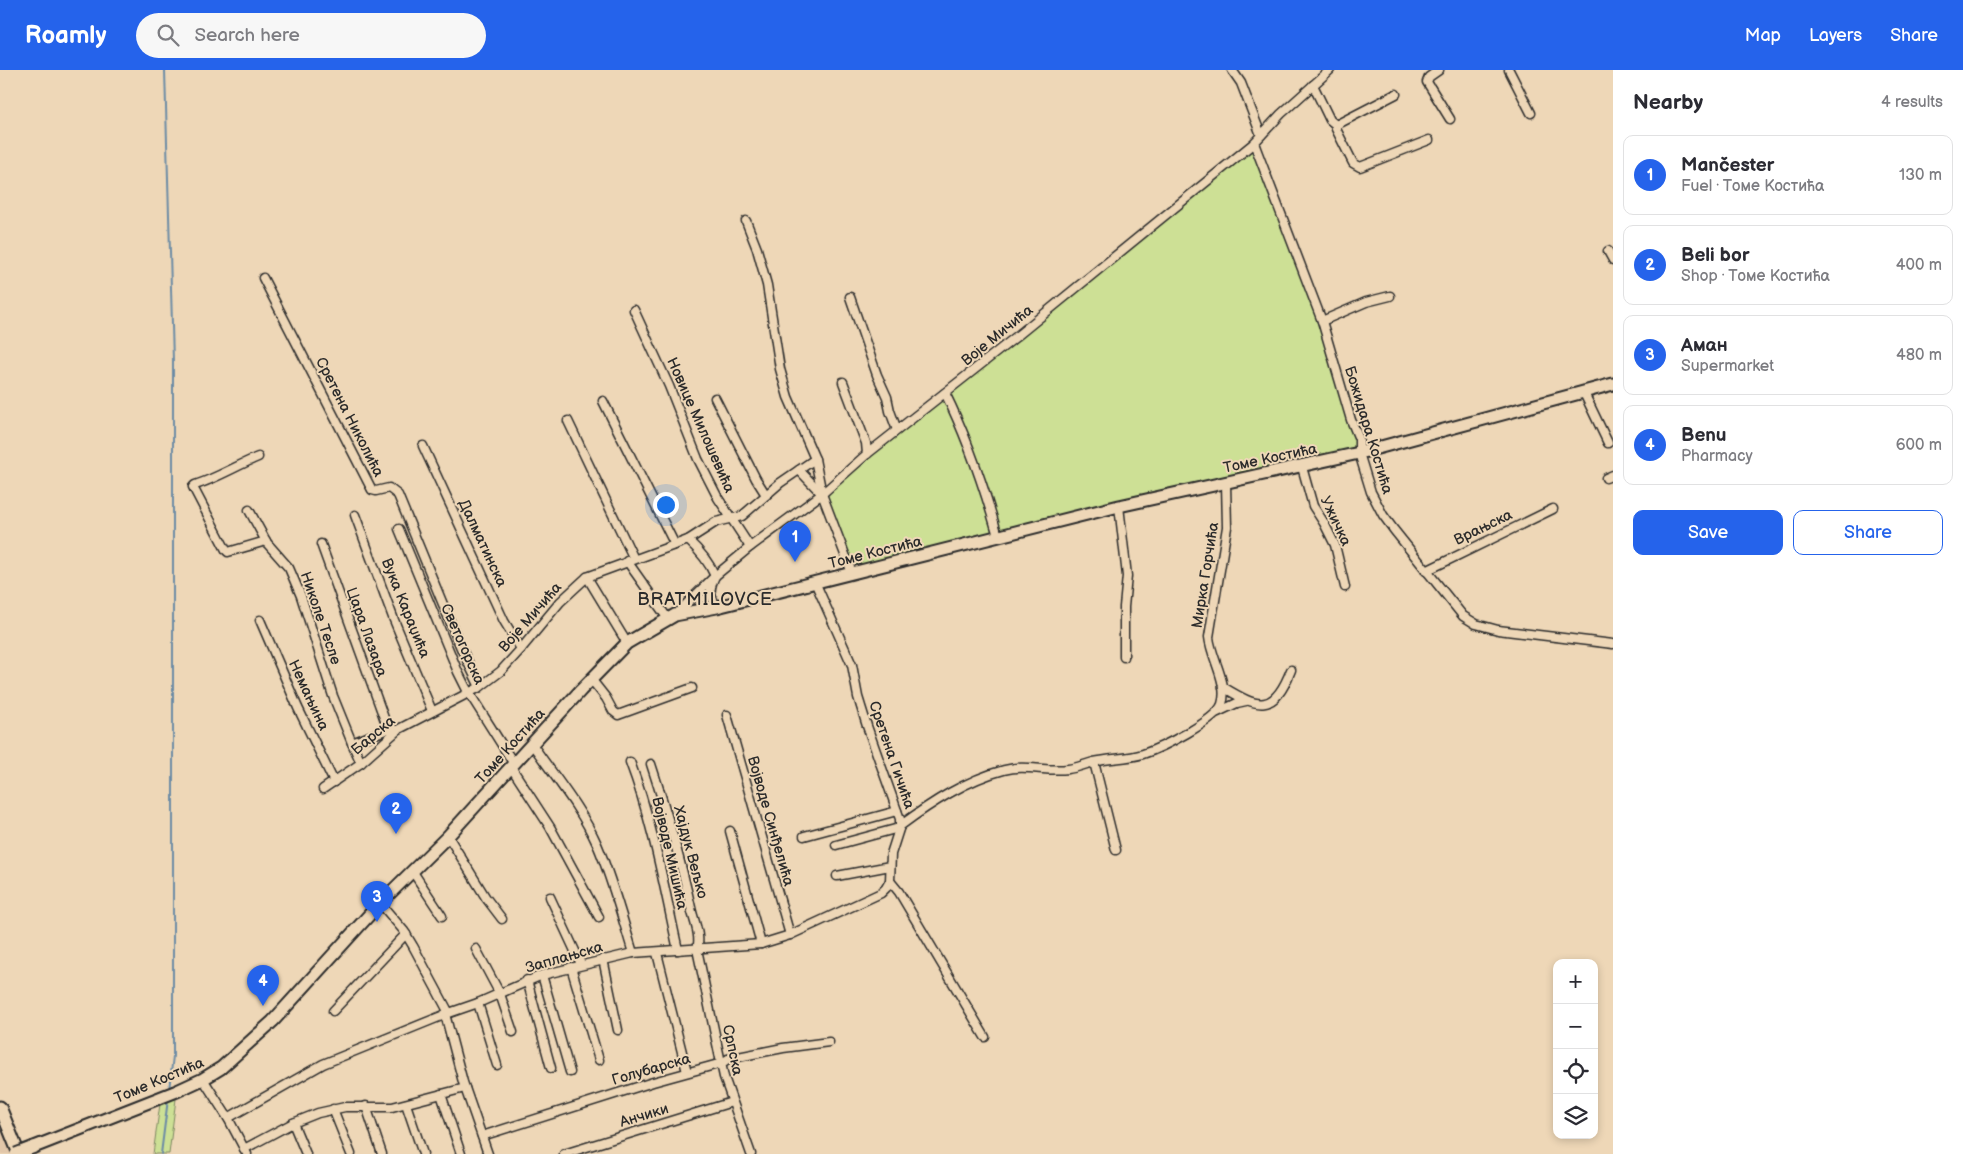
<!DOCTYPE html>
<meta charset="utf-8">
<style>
body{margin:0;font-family:"Balsamiq Sans",sans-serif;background:#f7f7f7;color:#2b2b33}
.controls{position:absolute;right:15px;bottom:15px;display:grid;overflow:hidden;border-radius:10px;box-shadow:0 2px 8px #0003}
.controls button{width:45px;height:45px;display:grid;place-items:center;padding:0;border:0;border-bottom:1px solid #e1e1e2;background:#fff;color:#2b2b33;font:25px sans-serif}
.you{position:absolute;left:665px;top:434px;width:18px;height:18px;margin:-12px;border:4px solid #fff;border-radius:50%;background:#1a73e8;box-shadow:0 0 0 8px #1a73e833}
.badge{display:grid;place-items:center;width:32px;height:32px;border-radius:50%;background:#2563eb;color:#fff;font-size:16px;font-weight:700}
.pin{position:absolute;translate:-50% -41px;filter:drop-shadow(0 1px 2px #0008)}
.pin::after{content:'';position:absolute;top:26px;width:18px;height:15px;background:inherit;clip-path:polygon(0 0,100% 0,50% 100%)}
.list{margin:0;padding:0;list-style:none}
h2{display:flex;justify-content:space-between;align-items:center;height:65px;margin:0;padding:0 20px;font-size:21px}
h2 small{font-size:16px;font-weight:400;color:#7c7c81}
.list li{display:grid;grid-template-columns:32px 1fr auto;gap:15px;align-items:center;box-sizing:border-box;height:80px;margin:0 10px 10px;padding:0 10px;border:1px solid #e1e1e2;border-radius:10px}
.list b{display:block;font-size:19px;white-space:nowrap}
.list p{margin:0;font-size:16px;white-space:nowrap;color:#7c7c81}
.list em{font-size:16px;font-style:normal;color:#7c7c81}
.actions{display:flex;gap:10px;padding:15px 20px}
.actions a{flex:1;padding:11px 0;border:1px solid #2563eb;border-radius:10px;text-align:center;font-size:18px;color:#2563eb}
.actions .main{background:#2563eb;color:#fff}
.icon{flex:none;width:28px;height:28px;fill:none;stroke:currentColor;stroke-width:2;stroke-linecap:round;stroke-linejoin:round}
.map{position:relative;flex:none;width:1613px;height:1084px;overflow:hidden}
header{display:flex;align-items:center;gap:30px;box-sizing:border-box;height:70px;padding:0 25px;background:#2563eb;color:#fff}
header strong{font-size:24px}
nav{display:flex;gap:28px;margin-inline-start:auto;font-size:18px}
.search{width:350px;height:45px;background:#f7f7f7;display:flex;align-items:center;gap:12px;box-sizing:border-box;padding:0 18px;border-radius:28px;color:#7c7c81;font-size:19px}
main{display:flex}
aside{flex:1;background:#fff}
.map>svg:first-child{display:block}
.built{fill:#e2c7a9}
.green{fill:#cde095;stroke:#7c8660}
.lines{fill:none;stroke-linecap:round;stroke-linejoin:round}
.stream{stroke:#6d8ca5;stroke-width:2}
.street-casing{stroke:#2b2b2b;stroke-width:11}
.secondary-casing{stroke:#2b2b2b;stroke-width:15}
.street{stroke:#eed7b7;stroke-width:8}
.secondary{stroke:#eed7b7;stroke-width:11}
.secondary-bridge-casing{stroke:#2b2b2b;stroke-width:15;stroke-linecap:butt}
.secondary-bridge{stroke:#eed7b7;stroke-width:11}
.labels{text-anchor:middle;stroke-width:4;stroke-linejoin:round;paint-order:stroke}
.street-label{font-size:15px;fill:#2b2b2b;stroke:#eed7b7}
.quarter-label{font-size:18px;letter-spacing:1px;fill:#2b2b2b;stroke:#eed7b7}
</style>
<header>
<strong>Roamly</strong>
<div class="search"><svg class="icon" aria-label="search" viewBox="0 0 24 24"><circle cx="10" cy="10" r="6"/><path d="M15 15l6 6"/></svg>Search here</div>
<nav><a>Map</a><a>Layers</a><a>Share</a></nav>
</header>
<main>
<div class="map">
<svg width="1613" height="1084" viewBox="0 0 1613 1084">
<rect width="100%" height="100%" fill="#eed7b7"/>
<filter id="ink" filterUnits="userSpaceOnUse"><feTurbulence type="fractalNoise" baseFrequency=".02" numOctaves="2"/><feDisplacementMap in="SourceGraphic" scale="10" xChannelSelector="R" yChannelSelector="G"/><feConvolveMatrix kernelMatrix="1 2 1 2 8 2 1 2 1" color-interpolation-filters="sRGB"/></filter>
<g filter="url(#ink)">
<polygon class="built" points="0,1037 16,1084 0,1084"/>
<g class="green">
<polygon points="1254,73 1322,251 1351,360 1359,383 852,503 822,424"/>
<polygon points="177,1021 169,1084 153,1084 161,1027"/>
</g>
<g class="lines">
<g class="stream">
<polyline points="165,0 173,291 173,986 169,1020"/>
<polyline points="161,1084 168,1029"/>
</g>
<defs>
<g id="street">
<polyline points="1232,0 1241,13 1261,65"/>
<polyline points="1439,0 1429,7 1427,12 1450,49"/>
<polyline points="1509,0 1531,43"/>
<polyline points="1313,15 1330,50 1336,55 1396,24"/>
<polyline points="1336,55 1336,59 1353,93 1360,97 1429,70"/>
<polyline points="1254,73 1322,251 1351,350 1359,369 1359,383 1371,422 1383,445 1394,460 1463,546 1476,554 1498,560 1613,574"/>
<polyline points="746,151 757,179 767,215 780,299 788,327 815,389 822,424 852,503"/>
<polyline points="1608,181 1613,190"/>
<polyline points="263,208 372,420 376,421 389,418 398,425 461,578 480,617"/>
<polyline points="850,227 877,305 887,327 890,341 897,360"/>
<polyline points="634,240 669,316 698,389 718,428 750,477"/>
<polyline points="1322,251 1366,232 1390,226"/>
<polyline points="843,312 866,373 867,384"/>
<path d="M945,323C968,369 984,417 998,466"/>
<polyline points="1584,323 1608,373"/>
<polyline points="715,328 756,409 766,425"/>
<polyline points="603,331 675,475"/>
<polyline points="568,351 634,489"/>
<polyline points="423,376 504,551 521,579"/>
<path d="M258,387C238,395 215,409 195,415L193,417L226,480L228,482L266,471"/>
<polyline points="1302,397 1313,436 1324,453 1335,475 1345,517"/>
<polyline points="799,400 822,424"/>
<polyline points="1606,408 1613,405"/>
<polyline points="1119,436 1127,506 1124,537 1124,587"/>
<polyline points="249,440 267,473 289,498 301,526 333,626 352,673"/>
<polyline points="355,445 394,550 432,641"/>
<polyline points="399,459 458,602 466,618 514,694"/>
<path d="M688,470C700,481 709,492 715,506C709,519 709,525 717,537"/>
<polyline points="321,474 388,659"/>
<polyline points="627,491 668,549"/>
<polyline points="1426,501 1553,439"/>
<polyline points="815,512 852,595 858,627 867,656 900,749 900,756 891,784 890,811 899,822 985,967"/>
<polyline points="676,544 715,506 750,477 822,424 867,384 1017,266 1254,73 1281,44 1330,0"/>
<polyline points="260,550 298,638 334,712"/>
<polyline points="627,573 587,507 688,470 716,452 742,446 780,413 815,389"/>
<polyline points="591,609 606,628 613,641 618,645 692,618"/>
<path d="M1223,617C1259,639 1274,644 1291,600"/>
<polyline points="1218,642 1237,633 1246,631"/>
<polyline points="727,645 790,865"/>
<path d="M532,674C554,706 581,738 597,774C612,809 622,847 633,883"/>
<path d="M630,692C653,753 664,817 678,880"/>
<polyline points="1094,692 1116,780"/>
<polyline points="361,693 352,673 388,659 393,659"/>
<path d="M651,694C667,743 681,792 692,842C695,853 701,868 697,879L724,1007L751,1084"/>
<polyline points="511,697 550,757 599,847"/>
<polyline points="323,719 361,693 399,659 480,617 501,601 521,579 560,532 587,507"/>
<path d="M900,756C931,733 966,710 1004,700C1025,694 1046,702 1068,699C1077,698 1085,694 1094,692C1110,688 1127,689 1143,684C1161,678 1216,651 1222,634C1229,614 1211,588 1209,567L1227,457L1226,413"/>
<polyline points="730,761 761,874"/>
<polyline points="448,766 486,828 502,849"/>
<polyline points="804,766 897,741"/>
<polyline points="836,775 899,758"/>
<polyline points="413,802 442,846"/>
<polyline points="837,806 890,796"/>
<polyline points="550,827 581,894"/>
<polyline points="380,833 404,861 413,876 449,943"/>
<polyline points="476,879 500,924 513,962"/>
<polyline points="657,883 687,1002"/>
<polyline points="603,889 618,960"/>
<polyline points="571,897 599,990"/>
<polyline points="542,905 570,1002"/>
<polyline points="527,910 551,998"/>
<polyline points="478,933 497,995"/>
<polyline points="333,941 406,864"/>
<polyline points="445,944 463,1012 488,1084"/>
<polyline points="203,1009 228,1048 247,1084"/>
<polyline points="441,1024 461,1084"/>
<polyline points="406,1034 423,1084"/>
<polyline points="366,1036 382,1084"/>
<polyline points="333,1039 351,1084"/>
<polyline points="228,1048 323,994 449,943 478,933 542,905 633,883 761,874 790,865 881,823 886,818 890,811"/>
<polyline points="293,1053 306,1084"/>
<polyline points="482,1066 653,1012 722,993 728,989 783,978 829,972"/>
<polyline points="244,1079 293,1053 318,1043 345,1037 392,1037 465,1018"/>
<polyline points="564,1084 732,1032"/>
</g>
<g id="secondary">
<polyline points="0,1037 19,1084"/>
<polyline points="34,1077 177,1021 203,1009 221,998 273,951 380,833 448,766 581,620 627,573 675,545 717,537 1119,436 1359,383 1613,314"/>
</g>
</defs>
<use href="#street" class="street-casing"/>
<use href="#secondary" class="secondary-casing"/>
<use href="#street" class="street"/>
<use href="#secondary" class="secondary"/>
<defs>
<polyline id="secondary-bridge" points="16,1084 34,1077"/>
</defs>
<use href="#secondary-bridge" class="secondary-bridge-casing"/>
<use href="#secondary-bridge" class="secondary-bridge"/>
</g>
</g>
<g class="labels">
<g class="street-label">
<text transform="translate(997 265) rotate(-39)" y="5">Воје Мичића</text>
<text transform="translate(350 347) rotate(63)" y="5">Сретена Николића</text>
<text transform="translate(701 355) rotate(66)" y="5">Новице Милошевића</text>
<text transform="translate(1369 360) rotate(73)" y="5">Божидара Костића</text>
<text transform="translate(1270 388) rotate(-12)" y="5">Томе Костића</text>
<text transform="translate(1336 451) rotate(65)" y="5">Ужичка</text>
<text transform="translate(1483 457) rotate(-26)" y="5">Врањска</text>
<text transform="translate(483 473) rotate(65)" y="5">Далматинска</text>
<text transform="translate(875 482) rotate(-14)" y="5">Томе Костића</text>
<text transform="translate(1205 505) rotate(-81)" y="5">Мирка Горчића</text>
<text transform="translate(406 538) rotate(68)" y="5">Вука Караџића</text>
<text transform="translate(530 547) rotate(-49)" y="5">Воје Мичића</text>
<text transform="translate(321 548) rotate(71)" y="5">Николе Тесле</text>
<text transform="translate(367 562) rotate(70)" y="5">Цара Лазара</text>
<text transform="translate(463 574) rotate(66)" y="5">Светогорска</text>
<text transform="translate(309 625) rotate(65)" y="5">Немањина</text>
<text transform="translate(373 665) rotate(-40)" y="5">Барска</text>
<text transform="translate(510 676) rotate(-48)" y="5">Томе Костића</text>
<text transform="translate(892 685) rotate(71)" y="5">Сретена Гичића</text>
<text transform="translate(771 751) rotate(74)" y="5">Војводе Синђелића</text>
<text transform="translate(691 782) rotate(75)" y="5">Хајдук Вељко</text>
<text transform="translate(670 783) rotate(77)" y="5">Војводе Мишића</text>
<text transform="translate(564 887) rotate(-16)" y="5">Заплањска</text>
<text transform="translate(733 980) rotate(78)" y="5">Српска</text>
<text transform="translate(651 999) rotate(-16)" y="5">Голубарска</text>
<text transform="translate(159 1010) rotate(-23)" y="5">Томе Костића</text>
<text transform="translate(644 1045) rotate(-17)" y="5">Анчики</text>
</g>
<g class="quarter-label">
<text x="705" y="535">BRATMILOVCE</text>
</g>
</g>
</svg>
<div class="controls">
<button>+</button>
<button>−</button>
<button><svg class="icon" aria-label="locate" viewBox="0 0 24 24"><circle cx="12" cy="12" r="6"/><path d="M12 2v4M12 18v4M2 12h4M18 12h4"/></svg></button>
<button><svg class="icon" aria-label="layers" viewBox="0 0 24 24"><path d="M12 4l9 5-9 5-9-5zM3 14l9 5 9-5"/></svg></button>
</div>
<div class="you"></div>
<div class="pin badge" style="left:795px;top:492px">1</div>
<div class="pin badge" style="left:396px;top:764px">2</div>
<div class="pin badge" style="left:377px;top:852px">3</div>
<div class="pin badge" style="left:263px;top:936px">4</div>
</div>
<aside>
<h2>Nearby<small>4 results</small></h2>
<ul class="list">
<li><span class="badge">1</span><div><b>Mančester</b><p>Fuel · Томе Костића</p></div><em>130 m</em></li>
<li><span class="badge">2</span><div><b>Beli bor</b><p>Shop · Томе Костића</p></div><em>400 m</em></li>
<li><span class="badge">3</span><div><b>Аман</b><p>Supermarket</p></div><em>480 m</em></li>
<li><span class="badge">4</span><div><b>Benu</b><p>Pharmacy</p></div><em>600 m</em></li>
</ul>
<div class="actions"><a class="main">Save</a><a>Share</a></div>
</aside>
</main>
